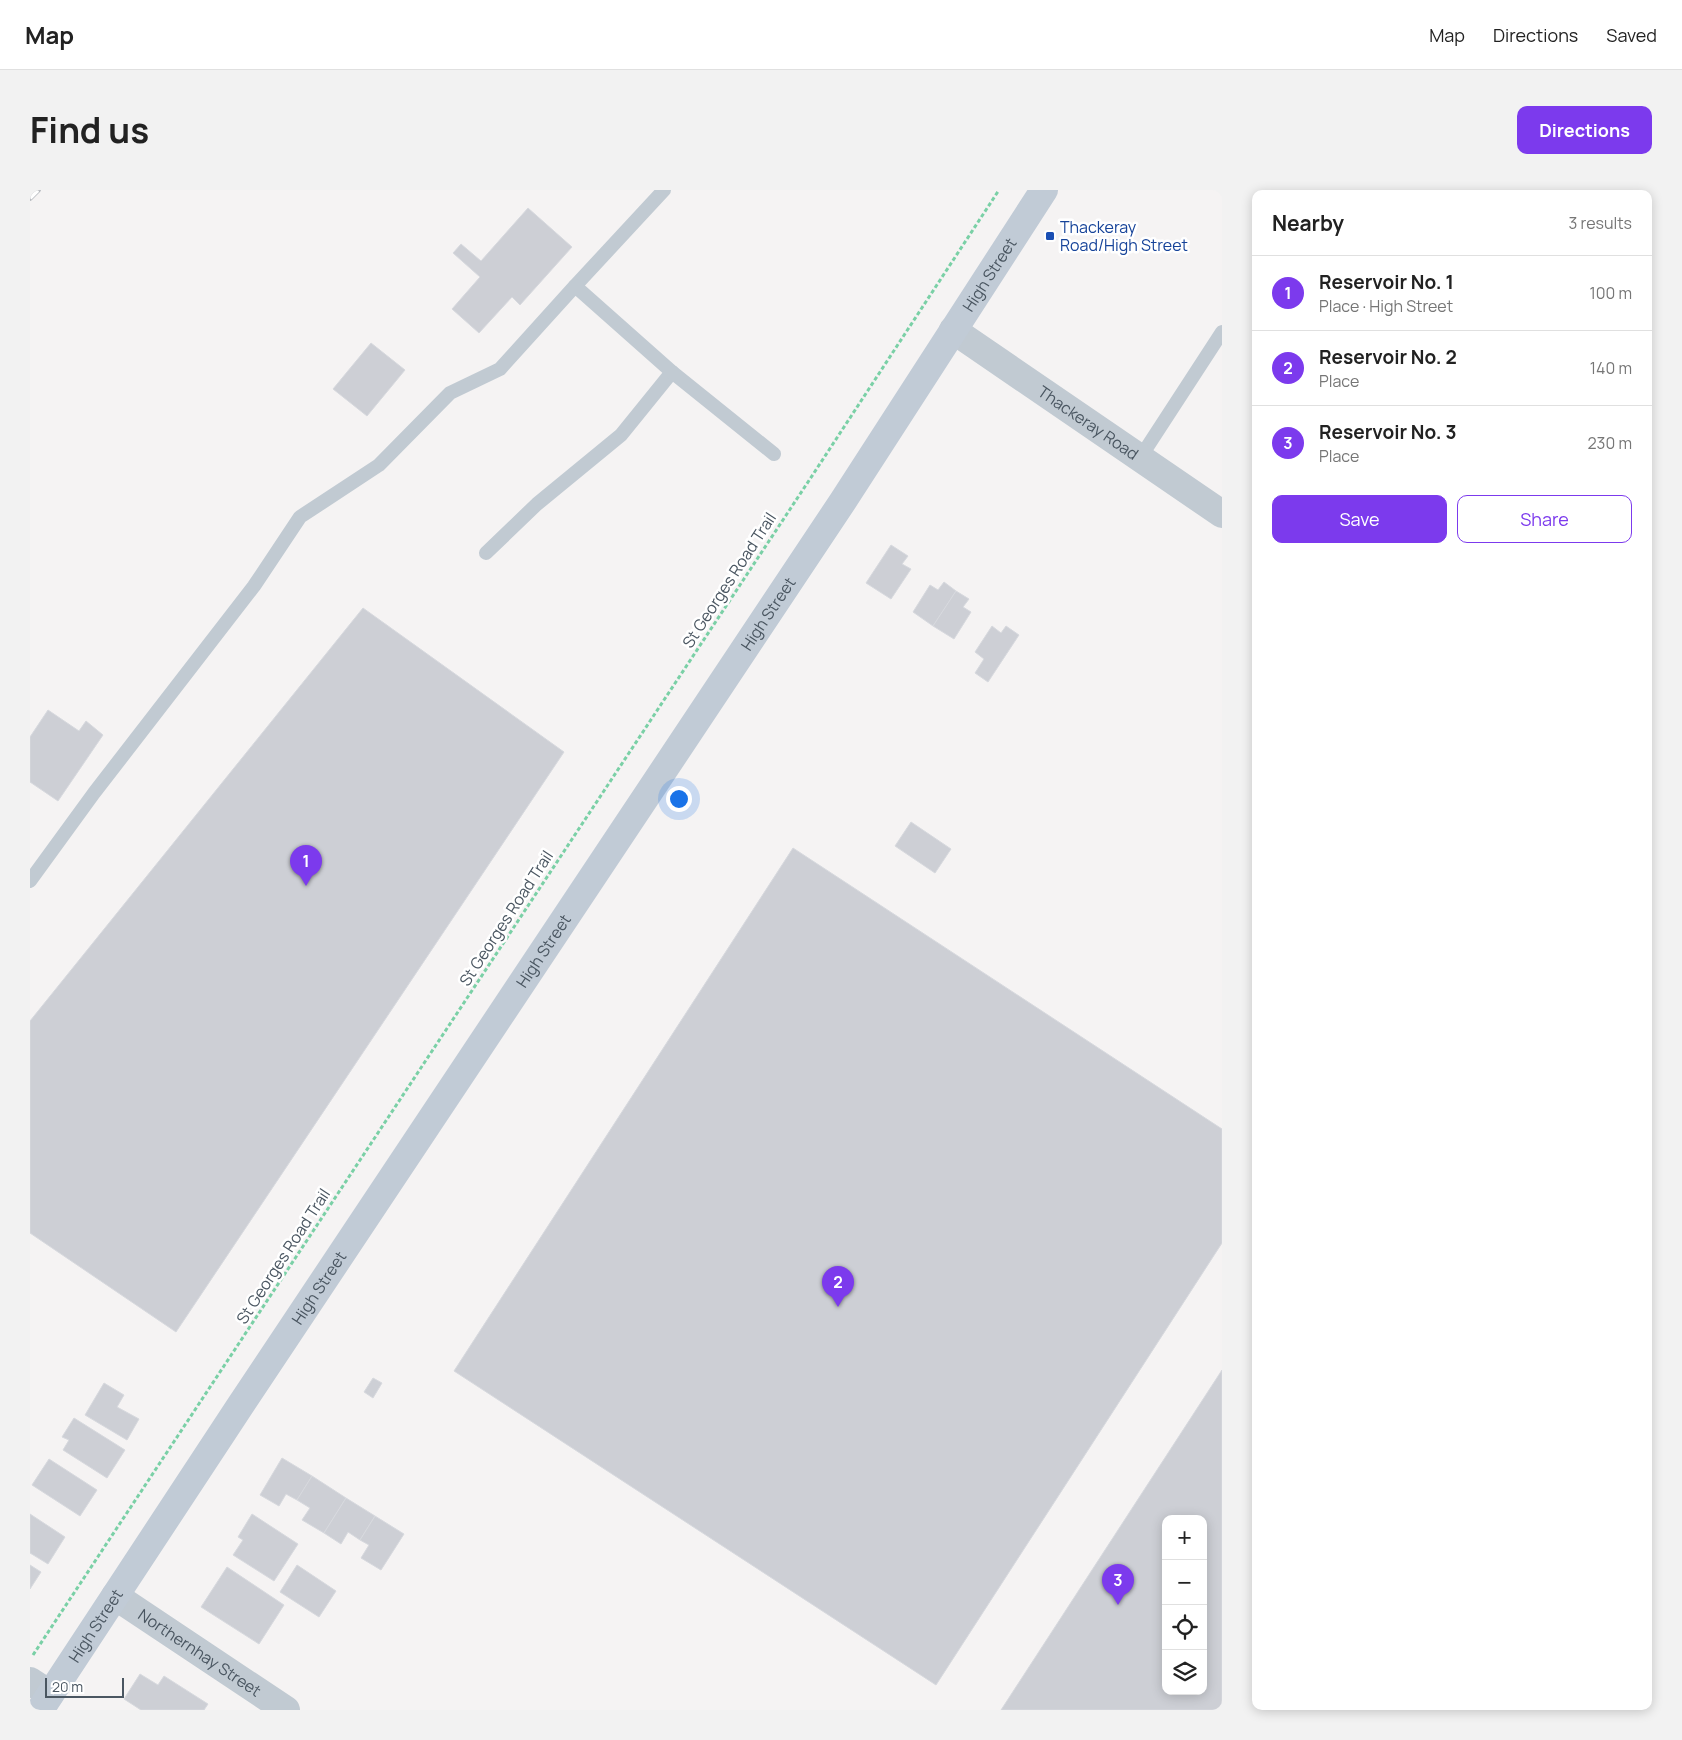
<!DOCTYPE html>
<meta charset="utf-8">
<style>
body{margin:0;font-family:Manrope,sans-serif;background:#f2f2f2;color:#222}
.controls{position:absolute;right:15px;bottom:15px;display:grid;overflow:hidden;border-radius:10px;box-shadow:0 2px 12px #0003}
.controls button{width:45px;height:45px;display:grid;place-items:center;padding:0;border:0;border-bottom:1px solid #e0e0e0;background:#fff;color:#222;font:25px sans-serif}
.scale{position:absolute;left:15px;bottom:12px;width:79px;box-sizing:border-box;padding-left:5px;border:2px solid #4a5661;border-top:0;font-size:14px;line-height:18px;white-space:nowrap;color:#4a5661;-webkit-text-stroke:4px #fff;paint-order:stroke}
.you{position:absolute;left:648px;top:608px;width:18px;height:18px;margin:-12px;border:4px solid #fff;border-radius:50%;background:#1a73e8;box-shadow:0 0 0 8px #1a73e833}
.badge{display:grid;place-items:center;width:32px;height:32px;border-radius:50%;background:#7c3aed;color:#fff;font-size:16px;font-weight:700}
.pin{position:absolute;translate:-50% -41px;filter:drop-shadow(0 1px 2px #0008)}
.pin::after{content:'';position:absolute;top:26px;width:18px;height:15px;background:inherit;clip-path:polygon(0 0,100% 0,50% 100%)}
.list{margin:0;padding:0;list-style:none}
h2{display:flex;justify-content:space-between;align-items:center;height:65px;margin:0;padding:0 20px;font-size:21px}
h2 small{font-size:16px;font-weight:400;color:#767676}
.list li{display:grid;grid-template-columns:32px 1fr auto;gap:15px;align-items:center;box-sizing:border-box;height:75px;padding:0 20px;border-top:1px solid #e0e0e0}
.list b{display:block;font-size:19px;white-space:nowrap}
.list p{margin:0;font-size:16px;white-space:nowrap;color:#767676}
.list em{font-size:16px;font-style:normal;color:#767676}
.actions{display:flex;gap:10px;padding:15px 20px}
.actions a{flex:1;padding:11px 0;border:1px solid #7c3aed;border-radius:10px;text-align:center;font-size:18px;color:#7c3aed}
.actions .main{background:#7c3aed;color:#fff}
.icon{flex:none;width:28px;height:28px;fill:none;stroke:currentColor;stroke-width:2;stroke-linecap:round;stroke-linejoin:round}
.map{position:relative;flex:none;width:1192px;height:1520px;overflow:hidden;border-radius:10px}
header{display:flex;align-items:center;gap:30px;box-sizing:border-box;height:70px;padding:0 25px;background:#fff;border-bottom:1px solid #e0e0e0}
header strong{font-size:24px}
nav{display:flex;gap:28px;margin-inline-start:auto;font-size:18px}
.intro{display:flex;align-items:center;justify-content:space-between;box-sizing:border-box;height:120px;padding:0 30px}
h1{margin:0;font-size:35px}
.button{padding:12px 22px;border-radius:10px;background:#7c3aed;color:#fff;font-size:18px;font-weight:700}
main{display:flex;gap:30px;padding:0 30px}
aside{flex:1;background:#fff;border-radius:10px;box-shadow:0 2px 12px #0003}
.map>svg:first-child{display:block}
.building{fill:#cdcfd5;stroke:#d7d9de;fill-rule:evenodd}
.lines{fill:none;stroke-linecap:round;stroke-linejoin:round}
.path{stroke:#7ad0a6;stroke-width:3;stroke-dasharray:4 2.5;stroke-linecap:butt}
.service{stroke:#c1cad2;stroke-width:14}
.minor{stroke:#c1cad2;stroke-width:28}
.secondary{stroke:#c1cbd6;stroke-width:28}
.rail-casing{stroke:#b5b8bd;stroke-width:5.5}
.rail{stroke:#fff;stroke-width:4;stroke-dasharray:11;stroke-linecap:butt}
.transit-dot{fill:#1a4fb4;stroke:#fff;stroke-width:2}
.labels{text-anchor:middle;stroke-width:5;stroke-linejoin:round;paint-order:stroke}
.transit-label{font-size:16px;fill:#164399;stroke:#fff;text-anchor:start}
.street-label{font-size:16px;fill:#4a5661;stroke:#fff}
</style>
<header>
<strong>Map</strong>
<nav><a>Map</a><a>Directions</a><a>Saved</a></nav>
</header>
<div class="intro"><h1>Find us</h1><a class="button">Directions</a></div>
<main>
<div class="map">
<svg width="1192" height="1520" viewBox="0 0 1192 1520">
<rect width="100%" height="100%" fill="#f5f3f3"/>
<g class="building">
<polygon points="498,18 542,57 490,115 482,107 449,143 422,119 450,87 423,63 431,54 451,71"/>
<polygon points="341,153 375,180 337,226 303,199"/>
<polygon points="861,355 878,366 872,374 881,379 861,409 836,393"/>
<polygon points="914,392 926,401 903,436 883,422 900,395 908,400"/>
<polygon points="926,401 939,409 933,417 941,422 924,449 903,436"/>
<polygon points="333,418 534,562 146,1142 0,1043 0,831"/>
<polygon points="962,436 971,443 976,436 989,445 958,492 945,483 954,469 945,462"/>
<polygon points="18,520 49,541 56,531 73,545 28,611 0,592 0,547"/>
<polygon points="881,632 921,659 905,683 865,656"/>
<polygon points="763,658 1192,939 1192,1053 906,1495 424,1181"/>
<path d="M1192,1180V1520H971ZM1136,1329H1173V1501H1136Z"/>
<polygon points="343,1188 352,1193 343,1208 334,1202"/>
<polygon points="74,1193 94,1205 87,1217 109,1229 97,1250 55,1225"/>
<polygon points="44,1228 95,1260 77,1288 33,1260 39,1250 32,1247"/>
<polygon points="252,1268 282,1286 267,1310 256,1304 249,1316 230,1305"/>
<polygon points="19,1269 67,1300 50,1326 2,1295"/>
<polygon points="282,1286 316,1308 294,1343 272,1330 280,1318 267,1310"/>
<polygon points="316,1308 345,1326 330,1350 318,1342 311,1354 294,1343"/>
<polygon points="0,1324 35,1347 18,1374 0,1363"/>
<polygon points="222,1324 268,1354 244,1391 203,1365 213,1350 208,1347"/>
<polygon points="345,1326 374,1344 351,1380 331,1368 339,1355 330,1350"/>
<polygon points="0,1375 11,1382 0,1399"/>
<polygon points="267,1375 306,1401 289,1427 250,1402"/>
<polygon points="197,1377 254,1415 229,1454 171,1417"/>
<polygon points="110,1484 128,1495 134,1486 178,1514 174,1520 111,1520 94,1509"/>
</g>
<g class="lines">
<polyline class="path" points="3,1465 780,289 969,0"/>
<g class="service">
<polyline points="545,96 634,0"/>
<polyline points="1110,268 1192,142"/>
<polyline points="456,363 507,314 591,245 642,182"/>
<polyline points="0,691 64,603 224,396 270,327 349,275 420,203 470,179 545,96 642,182 744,264"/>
</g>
<g class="minor">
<path id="s1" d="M923,140L1192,324"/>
<path id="s2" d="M85,1406L256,1520"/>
<polyline points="0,1491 20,1504"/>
</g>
<path class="secondary" id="s3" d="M10,1520L210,1216L813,311L1014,0"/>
<defs>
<polyline id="rail" points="0,8 8,0"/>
</defs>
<use href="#rail" class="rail-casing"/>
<use href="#rail" class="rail"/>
</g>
<rect class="transit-dot" x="1015" y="41" width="10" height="10" rx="2.5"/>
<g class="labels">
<g class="transit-label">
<text x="1030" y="43">Thackeray<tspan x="1030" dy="18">Road/High Street</tspan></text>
</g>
<g class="street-label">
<text dy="6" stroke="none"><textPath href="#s3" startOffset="1721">High Street</textPath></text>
<text dy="6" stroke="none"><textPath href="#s1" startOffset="164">Thackeray Road</textPath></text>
<text transform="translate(699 390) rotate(-57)" y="6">St Georges Road Trail</text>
<text dy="6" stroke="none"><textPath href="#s3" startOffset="1316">High Street</textPath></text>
<text transform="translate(476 728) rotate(-57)" y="6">St Georges Road Trail</text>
<text dy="6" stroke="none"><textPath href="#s3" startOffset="911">High Street</textPath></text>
<text transform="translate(253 1066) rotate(-57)" y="6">St Georges Road Trail</text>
<text dy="6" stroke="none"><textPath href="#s3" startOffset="506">High Street</textPath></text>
<text dy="6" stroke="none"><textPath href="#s3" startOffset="101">High Street</textPath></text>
<text dy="6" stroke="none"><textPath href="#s2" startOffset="102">Northernhay Street</textPath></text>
</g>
</g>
</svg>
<div class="controls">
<button>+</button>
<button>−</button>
<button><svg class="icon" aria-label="locate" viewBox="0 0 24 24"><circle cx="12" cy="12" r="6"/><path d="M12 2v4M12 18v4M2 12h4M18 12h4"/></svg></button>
<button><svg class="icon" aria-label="layers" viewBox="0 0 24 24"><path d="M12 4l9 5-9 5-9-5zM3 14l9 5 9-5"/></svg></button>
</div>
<div class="scale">20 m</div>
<div class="you"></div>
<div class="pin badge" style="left:276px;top:696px">1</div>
<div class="pin badge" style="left:808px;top:1117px">2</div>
<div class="pin badge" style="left:1088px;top:1415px">3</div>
</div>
<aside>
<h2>Nearby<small>3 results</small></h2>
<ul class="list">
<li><span class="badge">1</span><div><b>Reservoir No. 1</b><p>Place · High Street</p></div><em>100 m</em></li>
<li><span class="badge">2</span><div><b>Reservoir No. 2</b><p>Place</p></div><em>140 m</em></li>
<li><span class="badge">3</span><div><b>Reservoir No. 3</b><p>Place</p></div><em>230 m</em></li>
</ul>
<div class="actions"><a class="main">Save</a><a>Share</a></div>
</aside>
</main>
